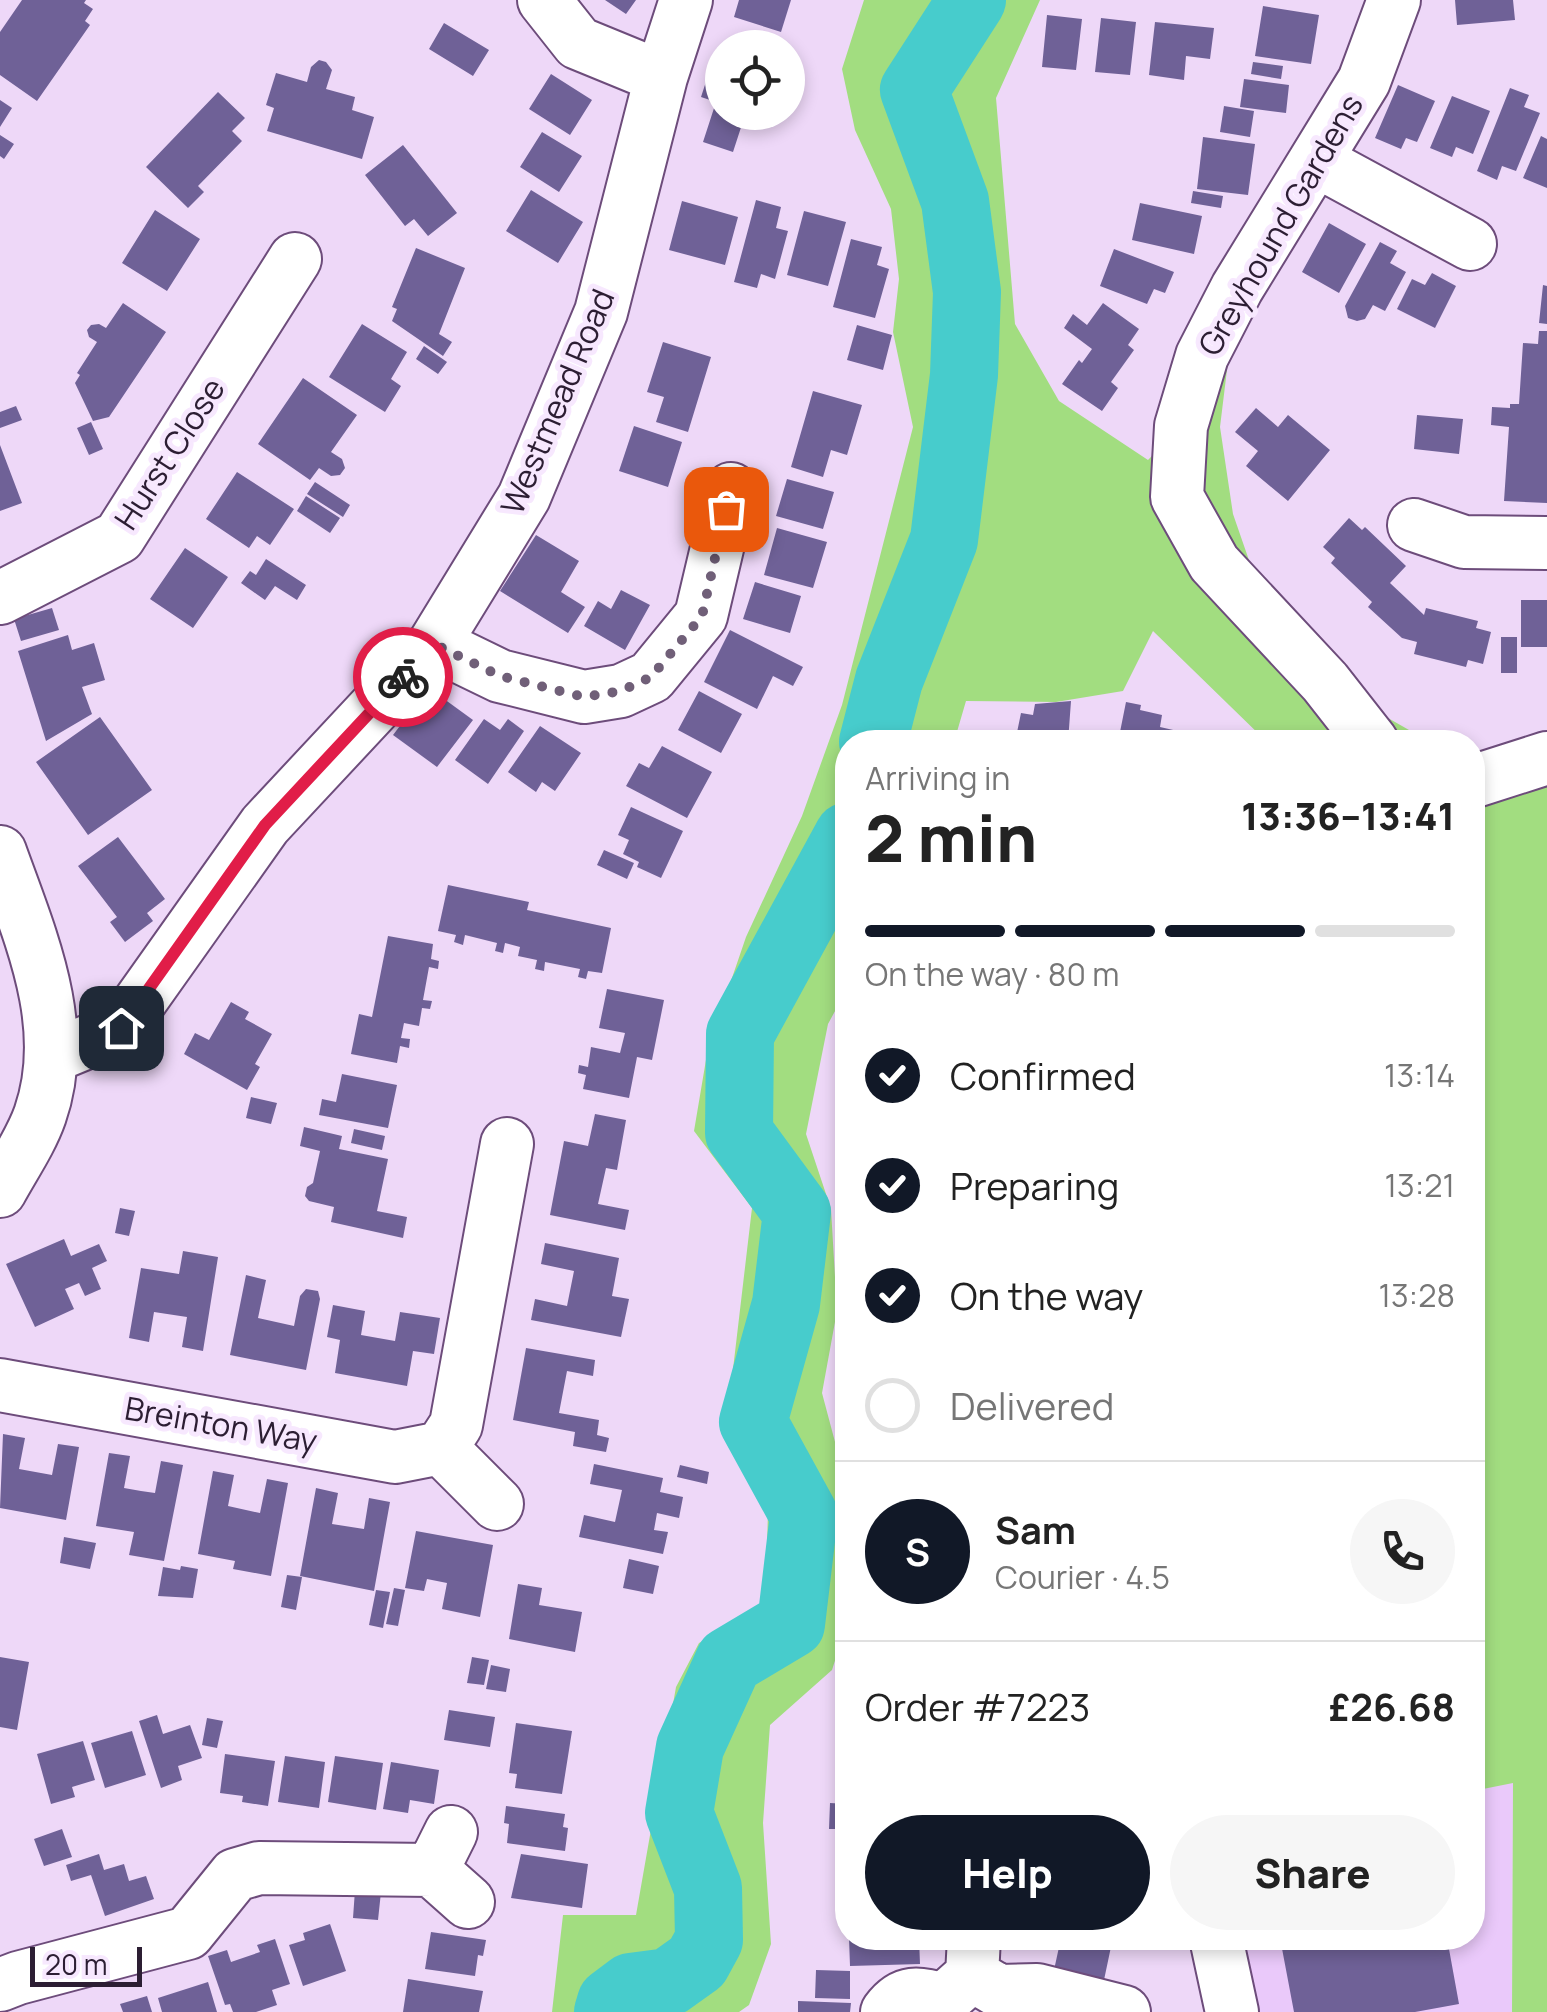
<!DOCTYPE html>
<meta charset="utf-8">
<style>
:root{--surface:#fff;--page:#f6f6f6;--text:#222;--muted:#767676;--line:#e0e0e0;--accent:#111827}
body{margin:0;font-family:Manrope,sans-serif;background:var(--page);color:var(--text);height:100vh;display:flex;flex-direction:column;font-size:38px;white-space:nowrap}
*{box-sizing:border-box;margin:0}
p{font-size:32px;color:var(--muted)}
.icon{flex:none;width:55px;height:55px;fill:none;stroke:currentColor;stroke-width:2;stroke-linecap:round;stroke-linejoin:round}
.map{position:relative;flex:1;overflow:hidden}
.details{position:absolute;left:835px;top:730px;width:650px;height:1220px;display:flex;flex-direction:column;background:var(--surface);border-radius:40px;box-shadow:0 5px 15px #0003}
.details>*{flex:none}
.buttons{position:absolute;left:705px;top:30px;display:grid;gap:20px}
.buttons a{display:grid;place-items:center;width:100px;height:100px;border-radius:50%;background:var(--surface);box-shadow:0 5px 15px #0003;font-size:50px}
.scale{position:absolute;left:30px;bottom:25px;width:112px;box-sizing:border-box;padding-left:10px;border:5px solid #2c1e33;border-top:0;font-size:28px;line-height:35px;white-space:nowrap;color:#2c1e33;-webkit-text-stroke:8px #f7e8fe;paint-order:stroke}
.pin{position:absolute;display:grid;place-items:center;width:85px;height:85px;color:#fff;margin:-42px;border-radius:20px;box-shadow:0 5px 15px #0006}
.courier{position:absolute;display:grid;place-items:center;width:100px;height:100px;margin:-50px;border:8px solid #e11d48;border-radius:50%;background:#fff;color:#222;box-shadow:0 2px 12px #0007}
.head em{font-style:normal;font-weight:800}
.head div{display:flex;flex-direction:column-reverse}
.head{display:flex;align-items:center;justify-content:space-between;height:170px;padding:0 30px}
h1{font-size:65px;font-weight:800;line-height:75px}
.bar{display:grid;grid-template-columns:repeat(4,1fr);gap:15px 10px;align-content:center;height:120px;padding:0 30px}
.bar i{height:12px;border-radius:8px;background:var(--line)}
.bar .on{background:var(--accent)}
.bar p{grid-column:span 4}
.line{display:flex;align-items:center;gap:25px;padding:0 30px;border-top:2px solid var(--line)}
.line div{flex:1}
.round{display:grid;place-items:center;flex:none;width:105px;height:105px;border-radius:52px;background:var(--page)}
ol{padding:0 30px;list-style:none}
li{display:flex;align-items:center;gap:30px;height:110px}
li p{margin-inline-start:auto}
li .icon{padding:10px;border-radius:50%;background:var(--accent);color:#fff;stroke-width:4}
li:last-child{color:var(--muted)}
li i{width:55px;height:55px;border:5px solid var(--line);border-radius:50%}
.action{display:flex;gap:20px;margin-top:auto;padding:20px 30px}
.action a{flex:1;height:115px;border-radius:60px;background:var(--accent);color:#fff;font-size:40px;font-weight:800;line-height:115px;text-align:center}
.action a+a{background:var(--page);color:var(--text)}
.map>svg:first-child{display:block}
.built{fill:#eac9fa}
.green{fill:#a2dd80}
.lines{fill:none;stroke-linecap:round;stroke-linejoin:round}
.river{stroke:#47cccc;stroke-width:68}
.building{fill:#6f6197}
.minor-casing{stroke:#6d4c7b;stroke-width:56}
.minor{stroke:#fff;stroke-width:52}
.done{stroke:#705f78;stroke-width:10;stroke-dasharray:0 18}
.route{stroke:#e11d48;stroke-width:12}
.labels{text-anchor:middle;stroke-width:10;stroke-linejoin:round;paint-order:stroke}
.street-label{font-size:32px;fill:#2c1e33;stroke:#f7e8fe}
</style>
<div class="map">
<svg width="1547" height="2012" viewBox="0 0 1547 2012">
<rect width="100%" height="100%" fill="#eed8f8"/>
<path class="built" d="M1513,1782L1512,2012H1232L1216,1938H1472L1473,1791Z"/>
<path class="green" d="M864,0H1040L996,98L1015,324L1059,401L1148,460L1181,426L1237,288L1220,427L1233,514L1270,621L1325,682L1430,742H1267L1153,631L1123,691L1056,702L966,701L954,742H848L847,989L828,1024L806,1134L831,1209L837,1311L822,1393L847,1487V1623L832,1670L770,1725L763,1823L771,1944L749,2005L739,2012H552L563,1915H636L676,1687L699,1643L765,1611L768,1512L725,1437L752,1208L694,1131L708,1048L746,937L802,816L842,705L913,427L893,332L899,279L891,209L855,130L842,69Z
M1547,758V2012H1512L1513,1783L1473,1791L1472,767Z"/>
<g class="lines">
<path class="river" d="M873,742L889,680L944,540L964,375L967,292L955,201L914,90L972,0
M608,2012L611,2002L631,1987L669,1982L697,1962L709,1940L708,1888L679,1813L690,1747L729,1661L791,1624L804,1515L753,1422L786,1304L797,1212L739,1133L740,1034L848,836"/>
</g>
<path class="building" d="M22,0H86L84,3L93,9L85,21L90,25L37,101L0,75V32Z
M605,0H636L626,14Z
M739,0H791L781,32L734,17Z
M1455,0H1513L1515,20L1457,25Z
M1263,6L1319,15L1311,64L1255,56Z
M1047,15L1082,19L1076,70L1042,67Z
M1101,18L1136,22L1130,75L1095,72Z
M1155,22L1214,28L1210,59L1186,56L1184,80L1149,75Z
M444,23L489,50L473,76L429,49Z
M738,40L760,47L759,48H736Z
M717,48L722,49V112H746L733,152L703,142L716,102L701,97Z
M319,60L326,62L332,70L326,89L355,97L352,110L374,117L362,159L267,131L274,108L266,105L276,73L307,82L311,67Z
M1253,62L1283,66L1281,79L1251,74Z
M551,74L592,100L570,135L529,109Z
M1244,79L1289,85L1286,113L1240,107Z
M1398,85L1435,101L1417,142L1406,138L1401,149L1375,138Z
M1510,88L1529,95L1524,107L1540,113L1516,171L1502,166L1497,180L1477,171Z
M218,92L245,118L232,131L242,141L198,186L204,192L188,208L146,167Z
M1452,96L1490,111L1473,154L1456,147L1452,157L1430,148Z
M0,100L12,108L0,127Z
M1224,106L1254,111L1250,137L1220,132Z
M542,132L582,156L559,192L520,167Z
M0,135L14,144L4,159L0,156Z
M1541,136L1547,139V188L1523,178Z
M1203,137L1255,144L1248,195L1197,189Z
M403,145L457,213L428,236L414,219L405,226L365,175Z
M531,190L583,222L558,263L506,231Z
M1193,191L1223,196L1221,208L1191,203Z
M756,200L781,207L776,228L788,231L775,279L761,274L757,288L734,282Z
M682,201L738,217L725,265L669,250Z
M1140,203L1202,216L1194,254L1132,240Z
M155,210L200,239L167,291L122,263Z
M804,211L846,222L828,286L787,275Z
M1329,223L1366,244L1339,293L1302,272Z
M851,239L882,247L877,265L889,269L875,318L833,307Z
M1380,242L1397,251L1390,263L1406,272L1385,311L1373,305L1365,319L1357,321L1348,318L1345,306Z
M416,248L465,268L439,334L452,342L443,356L392,321L397,309L392,307Z
M1114,249L1174,272L1165,293L1154,289L1147,304L1100,286Z
M1432,273L1456,286L1435,328L1397,309L1412,279L1425,285Z
M1543,285L1547,286V324L1539,323Z
M123,303L166,332L109,417L93,421L75,383L80,375L77,373L97,342L89,337L87,330L91,325L99,324L106,328Z
M1103,303L1139,329L1128,345L1134,350L1111,382L1118,388L1102,411L1062,384L1079,360L1082,363L1092,349L1064,328L1073,314L1087,325Z
M362,324L407,352L391,379L401,386L385,412L329,377Z
M857,325L892,335L883,370L847,360Z
M1539,331H1547V503L1504,501L1509,427L1491,425L1492,407L1510,408V404H1519L1523,343L1538,344Z
M663,342L711,357L688,432L656,422L664,397L647,392Z
M424,346L447,362L438,374L416,359Z
M303,378L357,415L331,452L342,459L345,468L340,475L331,476L319,468L310,480L258,444Z
M813,391L862,405L847,455L831,450L823,477L791,467Z
M16,406L22,420L0,428V412Z
M1256,408L1278,427L1288,415L1330,450L1288,501L1246,466L1258,451L1235,432Z
M1417,415L1463,419L1459,454L1414,449Z
M91,422L103,449L89,455L77,428Z
M634,426L682,442L668,487L619,471Z
M0,445L22,503L0,511Z
M237,472L294,509L270,545L257,536L249,548L206,519Z
M787,479L834,492L823,529L776,516Z
M315,482L350,505L343,517L307,494Z
M306,496L340,518L330,533L297,511Z
M1349,518L1362,530L1365,527L1406,566L1390,583L1424,615L1426,608L1478,621L1476,628L1491,632L1483,664L1468,660L1466,667L1414,654L1417,642L1402,638L1368,607L1372,602L1331,563L1335,558L1323,547Z
M777,528L827,542L813,588L764,575Z
M536,535L579,561L561,592L585,607L568,633L500,591Z
M185,548L228,577L193,628L150,599Z
M266,559L306,585L297,600L275,586L265,600L241,583L250,571L256,575Z
M755,582L801,596L790,633L743,619Z
M621,590L650,605L625,650L584,626L598,601L611,609Z
M1521,600H1547V647H1521Z
M52,608L59,630L21,641L14,619Z
M730,630L803,667L793,686L773,676L757,709L704,682Z
M68,635L72,650L94,643L105,680L82,687L92,714L46,741L18,651Z
M1501,637H1517V673H1501Z
M429,688L473,720L437,767L393,735Z
M699,691L742,714L721,753L678,730Z
M1071,701L1068,742H1015L1021,713L1033,715L1035,704Z
M1126,702L1141,705L1140,710L1162,715L1160,727L1182,732L1180,742H1133L1119,737Z
M100,717L152,790L88,835L36,762Z
M484,719L500,730L508,719L524,731L488,784L455,760Z
M540,726L581,753L555,791L542,782L536,792L508,772Z
M662,746L712,772L687,818L626,786L639,763L649,768Z
M631,807L683,831L661,878L637,867L639,862L623,854L629,840L618,835Z
M118,837L165,899L147,913L153,921L125,942L110,922L117,917L78,866Z
M604,850L634,863L627,879L597,865Z
M448,885L529,902L527,910L611,928L602,973L588,971L586,979L578,977L580,969L545,962L544,971L535,969L537,960L518,956L520,947L505,943L503,953L495,951L497,943L465,935L463,945L454,942L456,935L438,931Z
M388,936L433,944L431,959L439,961L438,969L429,967L423,1000L432,1001L430,1009L422,1008L419,1026L404,1023L401,1038L410,1039L409,1048L400,1046L397,1063L351,1054L359,1014L372,1017Z
M607,989L664,1000L652,1060L637,1057L629,1098L583,1089L586,1075L578,1073L579,1065L588,1067L591,1047L620,1053L625,1033L599,1028Z
M231,1002L249,1012L245,1019L272,1034L255,1064L260,1067L247,1090L184,1054L195,1033L209,1040Z
M342,1074L397,1085L388,1128L319,1115L322,1099L336,1102Z
M251,1097L277,1103L271,1124L246,1118Z
M595,1114L626,1120L617,1170L606,1168L598,1204L629,1210L625,1230L550,1215L564,1141L588,1146Z
M304,1127L342,1136L339,1149L388,1159L377,1211L407,1217L403,1238L331,1222L334,1207L309,1201L305,1196L307,1187L313,1183L320,1151L300,1146Z
M354,1129L385,1136L382,1150L351,1143Z
M846,1179L848,1180V1209L840,1207Z
M120,1208L135,1211L129,1236L115,1233Z
M64,1239L71,1256L99,1244L107,1261L92,1268L101,1289L85,1296L79,1283L65,1289L74,1309L35,1327L6,1264Z
M545,1243L619,1258L612,1296L629,1299L621,1337L531,1320L535,1299L567,1306L574,1271L541,1264Z
M183,1251L218,1257L203,1351L182,1347L187,1317L154,1312L149,1342L129,1338L141,1268L179,1274Z
M246,1275L266,1280L258,1318L294,1326L300,1296L306,1289L318,1291L320,1299L306,1370L230,1355Z
M333,1305L365,1311L361,1335L395,1341L400,1312L440,1318L434,1354L413,1351L407,1386L335,1373L340,1340L327,1337Z
M526,1348L595,1360L593,1376L567,1371L559,1413L599,1420L597,1435L609,1438L606,1452L573,1446L575,1432L513,1420Z
M3,1434L25,1438L19,1469L52,1475L58,1444L79,1447L66,1520L0,1508Z
M109,1453L130,1456L124,1488L141,1491L155,1493L161,1461L183,1465L164,1561L129,1555L134,1532L96,1526Z
M594,1464L663,1478L660,1492L683,1497L679,1518L657,1513L654,1530L668,1532L663,1554L579,1537L584,1515L615,1522L622,1490L590,1484Z
M680,1465L709,1472L707,1484L677,1477Z
M213,1471L234,1475L228,1506L260,1513L267,1479L288,1483L271,1576L233,1569L235,1561L198,1554Z
M316,1488L338,1493L332,1524L364,1529L369,1498L390,1502L374,1591L300,1576Z
M416,1531L493,1545L480,1617L442,1609L447,1583L427,1579L424,1591L405,1588Z
M64,1537L96,1543L90,1569L60,1563Z
M629,1559L659,1566L653,1594L623,1588Z
M181,1566L198,1569L193,1598L158,1596L163,1567L180,1570Z
M287,1575L302,1577L296,1610L281,1607Z
M518,1584L542,1588L539,1605L582,1612L575,1652L509,1639Z
M394,1588L405,1590L398,1626L386,1624Z
M376,1590L390,1592L383,1628L369,1625Z
M0,1657L29,1662L17,1730L0,1727Z
M472,1657L489,1660L484,1685L467,1683Z
M491,1665L510,1669L506,1692L486,1689Z
M449,1710L495,1717L490,1747L444,1740Z
M157,1715L163,1734L190,1725L202,1758L178,1766L182,1780L161,1788L139,1721Z
M207,1718L223,1721L217,1748L202,1745Z
M516,1723L572,1731L562,1794L515,1788L517,1774L509,1773Z
M132,1731L146,1775L105,1788L91,1743Z
M83,1741L95,1780L72,1787L75,1797L51,1804L37,1754Z
M225,1754L275,1761L268,1806L242,1802L243,1796L220,1793Z
M285,1756L325,1762L319,1808L278,1802Z
M335,1756L383,1763L376,1810L328,1802Z
M391,1762L439,1770L434,1804L410,1800L408,1813L383,1809Z
M830,1803L848,1804V1829H829Z
M506,1806L565,1814L563,1827L568,1828L565,1851L507,1843L509,1824L504,1823Z
M62,1829L72,1857L44,1866L34,1839Z
M99,1854L104,1870L124,1864L129,1881L146,1876L154,1899L105,1916L91,1875L71,1881L66,1865Z
M521,1854L588,1864L582,1908L511,1898Z
M355,1890L381,1892L378,1920L353,1918Z
M330,1924L346,1971L303,1986L289,1945L305,1940L303,1933Z
M431,1932L486,1940L483,1956L478,1955L475,1976L425,1969Z
M849,1938H919L920,1964L850,1966Z
M1061,1938H1091L1112,1942L1104,1980L1054,1970Z
M1280,1938H1447L1459,2004L1415,2012H1294Z
M275,1939L290,1984L272,1990L277,2005L256,2012H233L230,2004L225,2005L208,1956L227,1950L231,1962L260,1952L257,1945Z
M816,1970L850,1971V1999L815,1998Z
M408,1979L483,1991L479,2012H403Z
M208,1982L217,2012H162L158,1998Z
M147,1996L152,2012H123L120,2004Z
M798,2001L851,2003L850,2012H798Z"/>
<g class="lines">
<g class="minor-casing">
<path id="minor" d="M544,0L578,43L661,77
M1317,161L1470,244
M1414,525L1464,542L1547,543
M0,598L119,537L295,259
M434,644L500,676L584,697L621,691L651,677L701,616L731,489
M1372,742L1325,682L1214,563L1177,497L1181,426L1202,356L1237,288L1364,81L1394,0
M1472,782L1547,758
M0,852C30,936 71,1026 40,1115C31,1141 13,1167 0,1191
M53,1056L121,1028L265,825L434,644L524,497L601,312L661,77L686,0
M0,1385L395,1457L441,1448L456,1425L507,1144
M441,1448L497,1504
M451,1832L432,1870L468,1902
M1216,1938L1232,2012
M972,1975L999,1991L1037,1990L1124,2012
M0,1985L18,1978L188,1933L235,1875L259,1868L432,1870
M887,2012C903,1990 919,1992 944,2000L972,1975L974,1938"/>
</g>
<use href="#minor" class="minor"/>
</g>
<g class="lines">
<path class="done" d="M403,677L434,644L500,676L584,697L621,691L651,677L702,616L726,509"/>
<path class="route" d="M121,1028L265,825L403,677"/>
</g>
<g class="labels">
<g class="street-label">
<text transform="translate(1281 225) rotate(-60)" y="11">Greyhound Gardens</text>
<text transform="translate(558 402) rotate(-67)" y="11">Westmead Road</text>
<text transform="translate(170 454) rotate(-57)" y="11">Hurst Close</text>
<text transform="translate(221 1425) rotate(10)" y="11">Breinton Way</text>
</g>
</g>
</svg>
<div class="buttons">
<a><svg class="icon" aria-label="locate" viewBox="0 0 24 24"><circle cx="12" cy="12" r="6"/><path d="M12 2v4M12 18v4M2 12h4M18 12h4"/></svg></a>
</div>
<div class="scale">20 m</div>
<div class="pin" style="left:726px;top:509px;background:#ea580c"><svg class="icon" aria-label="bag" viewBox="0 0 24 24"><path d="M5 8h14l-1 12H6zM9 8a3 3 0 0 1 6 0"/></svg></div>
<div class="pin" style="left:121px;top:1028px;background:#1f2937"><svg class="icon" aria-label="home" viewBox="0 0 24 24"><path d="M3 11l9-7 9 7M6 9v11h12V9"/></svg></div>
<div class="courier" style="left:403px;top:677px"><svg class="icon" aria-label="bike" viewBox="0 0 24 24"><circle cx="6" cy="16" r="4"/><circle cx="18" cy="16" r="4"/><path d="M6 16l4-8h5l3 8M10 8l3 8H6M13 5h3"/></svg></div>
<section class="details">
<div class="head"><div><h1>2 min</h1><p>Arriving in</p></div><em>13:36–13:41</em></div>
<div class="bar"><i class="on"></i><i class="on"></i><i class="on"></i><i></i><p>On the way · 80 m</p></div>
<ol>
<li><svg class="icon" aria-label="check" viewBox="0 0 24 24"><path d="M5 12l5 5 9-10"/></svg>Confirmed<p>13:14</p></li>
<li><svg class="icon" aria-label="check" viewBox="0 0 24 24"><path d="M5 12l5 5 9-10"/></svg>Preparing<p>13:21</p></li>
<li><svg class="icon" aria-label="check" viewBox="0 0 24 24"><path d="M5 12l5 5 9-10"/></svg>On the way<p>13:28</p></li>
<li><i></i>Delivered</li>
</ol>
<div class="line" style="height:180px"><b class="round" style="background:var(--accent);color:#fff">S</b><div><b>Sam</b><p>Courier · 4.5</p></div><a class="round"><svg class="icon" aria-label="phone" viewBox="0 0 24 24"><path d="M5 4h4l2 5-3 2q2 4 5 5l2-3 5 2v4C11 20 4 13 5 4z"/></svg></a></div>
<div class="line" style="height:130px"><div>Order #7223</div><b>£26.68</b></div>
<div class="action"><a>Help</a><a>Share</a></div>
</section>
</div>
